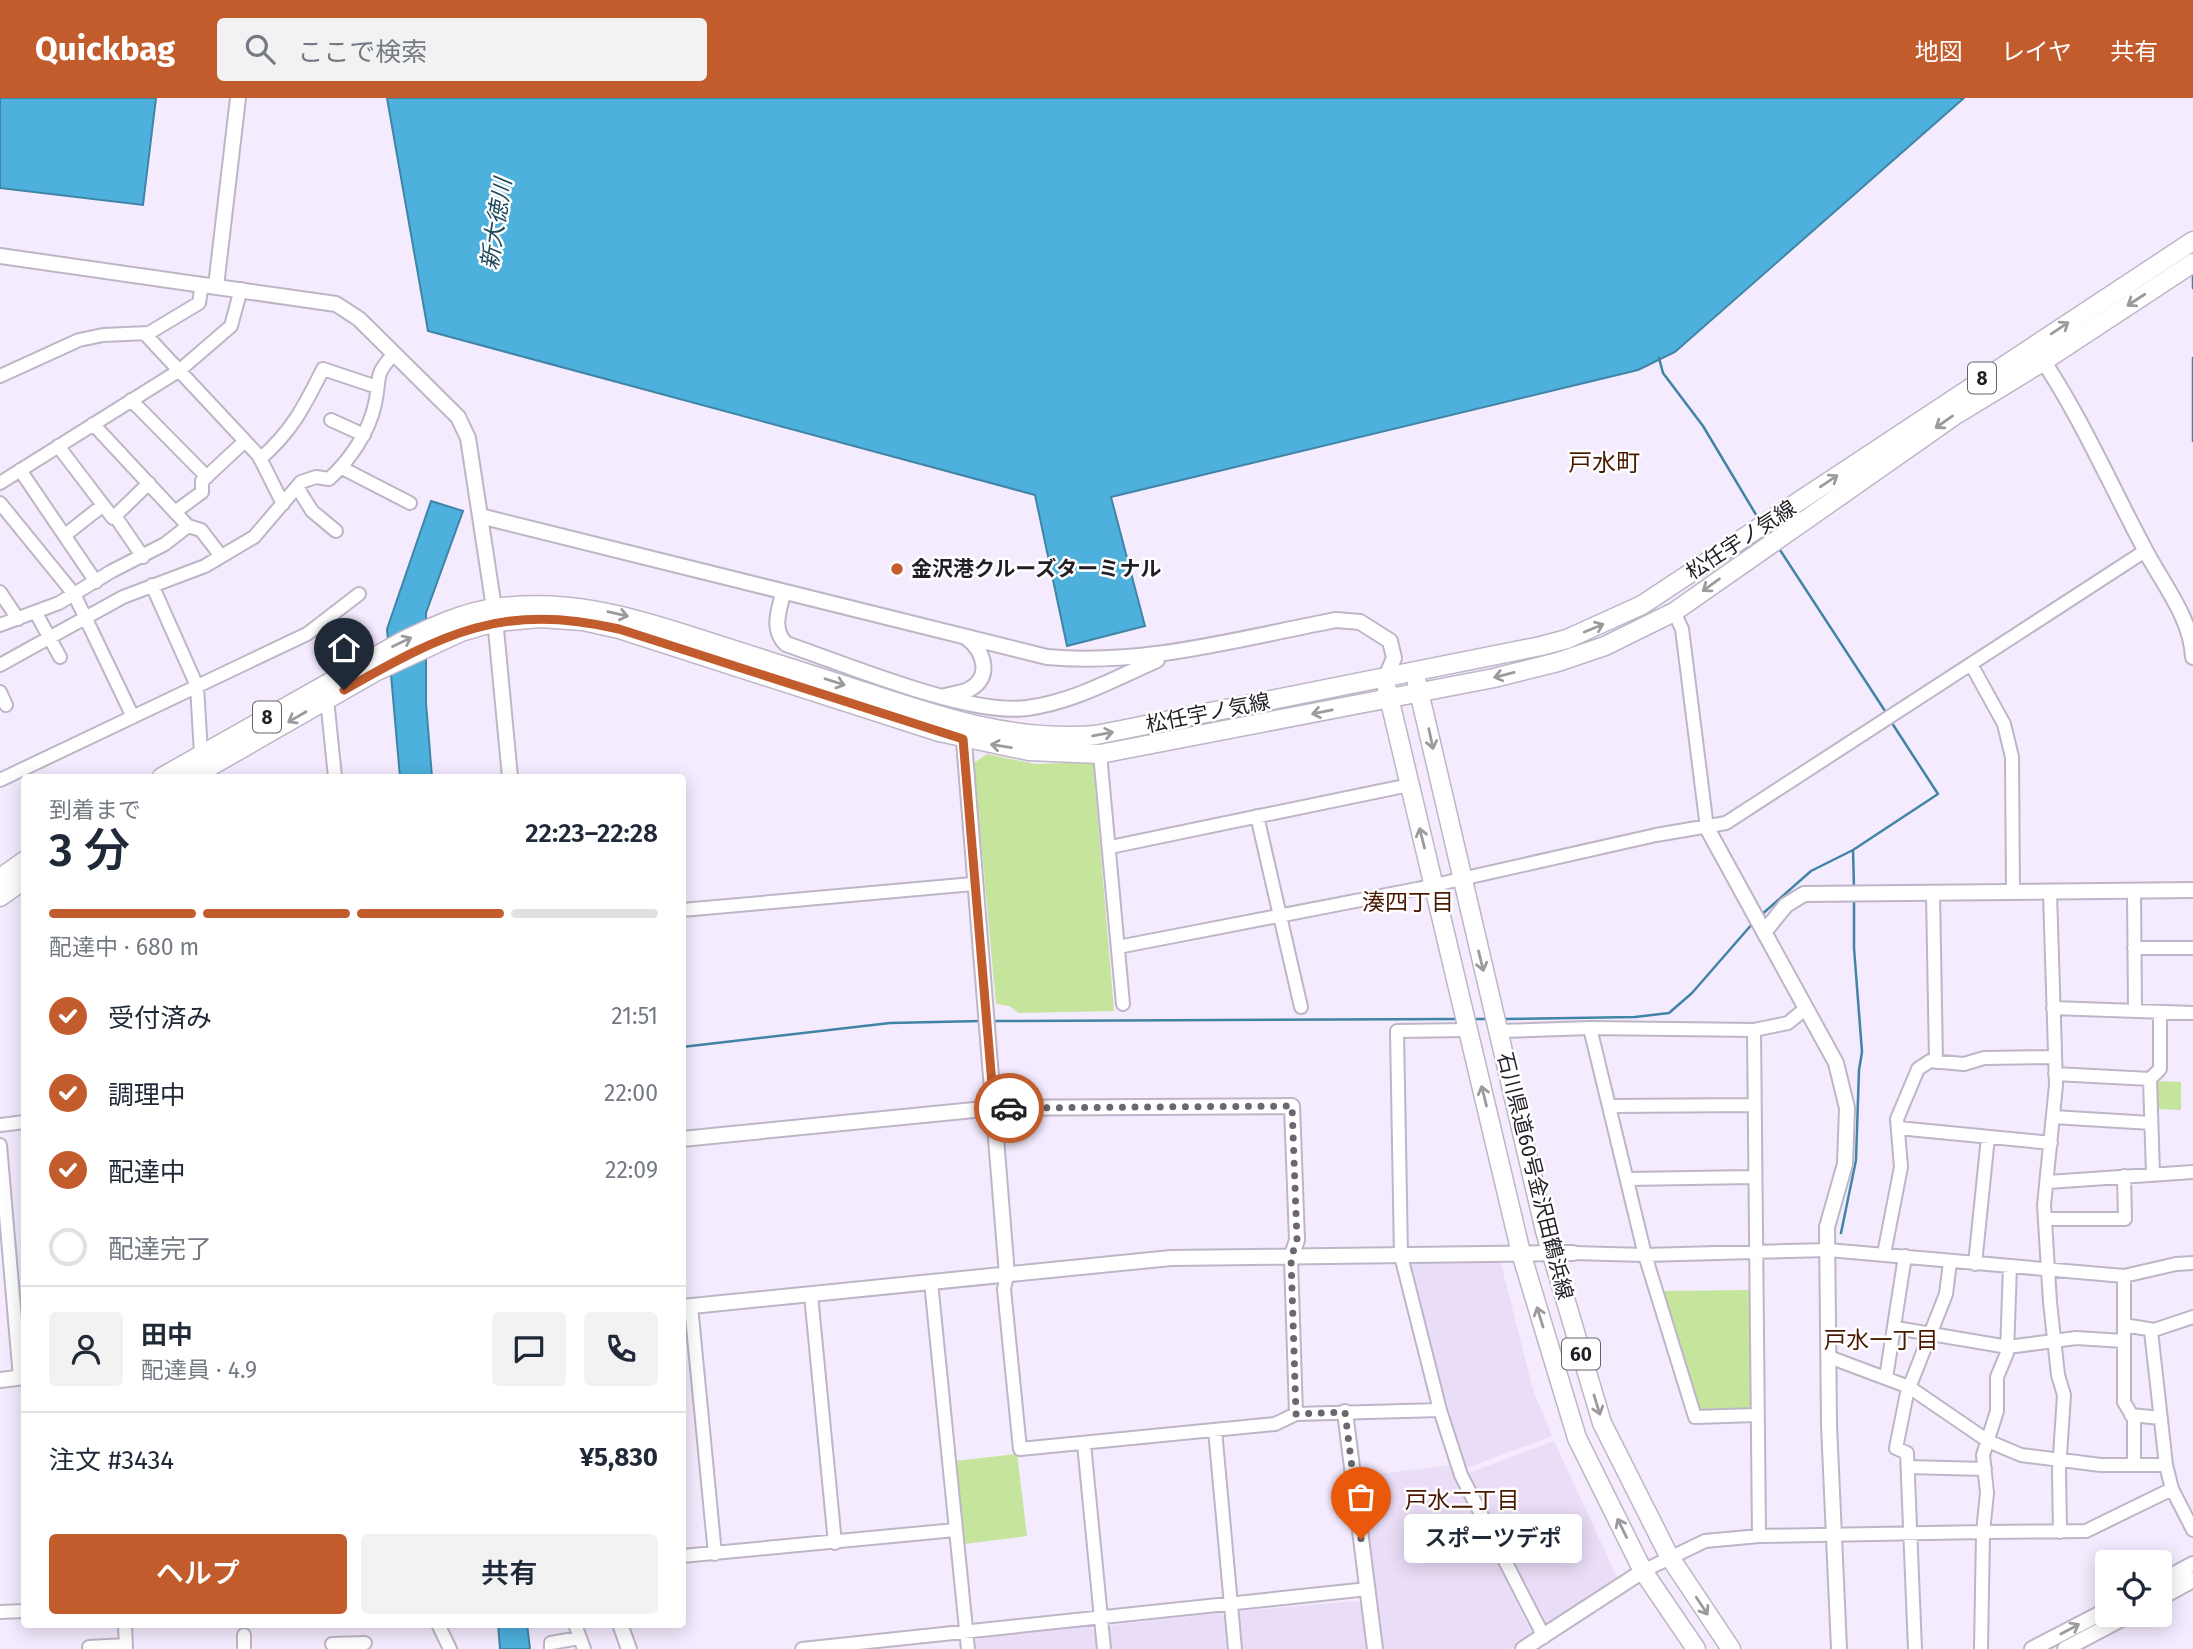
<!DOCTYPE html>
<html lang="ja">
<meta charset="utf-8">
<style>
:root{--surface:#fff;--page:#f2f2f3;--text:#1f2937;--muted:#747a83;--line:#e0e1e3;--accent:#c25c2d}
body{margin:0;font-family:"Fira Sans","Noto Sans JP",sans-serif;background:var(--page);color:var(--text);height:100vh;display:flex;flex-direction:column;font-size:26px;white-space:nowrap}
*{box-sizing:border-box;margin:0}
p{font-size:23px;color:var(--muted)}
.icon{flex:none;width:38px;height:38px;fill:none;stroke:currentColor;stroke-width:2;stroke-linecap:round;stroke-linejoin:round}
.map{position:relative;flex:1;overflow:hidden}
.panel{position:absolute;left:21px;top:676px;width:665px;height:854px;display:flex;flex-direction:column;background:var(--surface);border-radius:7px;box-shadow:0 4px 18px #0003}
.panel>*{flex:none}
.fabs{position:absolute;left:2095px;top:1452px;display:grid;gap:14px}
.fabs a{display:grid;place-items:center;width:77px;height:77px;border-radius:7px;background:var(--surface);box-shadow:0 4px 18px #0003;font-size:35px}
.pin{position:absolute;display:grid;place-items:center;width:60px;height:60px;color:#fff;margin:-72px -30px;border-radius:50% 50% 50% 0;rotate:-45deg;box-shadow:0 0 7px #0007}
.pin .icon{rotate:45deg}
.courier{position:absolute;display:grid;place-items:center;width:70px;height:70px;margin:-35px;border:5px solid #c25c2d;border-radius:50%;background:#fff;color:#222;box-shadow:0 2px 9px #0007}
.bubble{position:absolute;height:49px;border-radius:7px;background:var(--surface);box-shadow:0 4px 18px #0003;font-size:23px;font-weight:600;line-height:49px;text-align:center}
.head em{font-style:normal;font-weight:600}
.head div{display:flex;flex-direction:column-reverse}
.head{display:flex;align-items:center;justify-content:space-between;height:119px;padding:0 28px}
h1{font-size:46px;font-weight:600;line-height:52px}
.bar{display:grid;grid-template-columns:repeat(4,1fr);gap:10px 7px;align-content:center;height:84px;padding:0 28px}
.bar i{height:9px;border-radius:5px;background:var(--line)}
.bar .current{background:var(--accent)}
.bar p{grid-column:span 4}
.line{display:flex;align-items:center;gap:18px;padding:0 28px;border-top:2px solid var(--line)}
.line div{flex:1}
.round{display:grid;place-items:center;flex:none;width:74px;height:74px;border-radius:7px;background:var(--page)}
ol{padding:0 28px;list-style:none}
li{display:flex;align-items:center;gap:21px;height:77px}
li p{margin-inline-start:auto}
li .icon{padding:7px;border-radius:50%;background:var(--accent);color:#fff;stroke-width:4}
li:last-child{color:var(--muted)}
li i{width:38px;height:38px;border:4px solid var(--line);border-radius:50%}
.primary-button{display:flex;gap:14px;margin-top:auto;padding:14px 28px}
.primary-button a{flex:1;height:80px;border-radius:7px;background:var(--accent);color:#fff;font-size:28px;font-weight:600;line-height:80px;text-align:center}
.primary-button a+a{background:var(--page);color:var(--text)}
header{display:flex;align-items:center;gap:42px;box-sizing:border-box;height:98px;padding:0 35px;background:var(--accent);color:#fff}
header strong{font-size:33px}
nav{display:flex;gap:38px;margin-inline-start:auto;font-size:24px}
.search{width:490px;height:63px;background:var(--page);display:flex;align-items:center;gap:18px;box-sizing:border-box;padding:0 24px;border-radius:7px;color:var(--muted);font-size:26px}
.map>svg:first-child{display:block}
.built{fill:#eaddf7}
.green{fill:#c5e49c}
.water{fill:#4db0dd;stroke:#4084a6;stroke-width:2}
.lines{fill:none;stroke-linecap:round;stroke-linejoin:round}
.stream{stroke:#4084a6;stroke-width:2.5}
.minor-casing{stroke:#beb5c7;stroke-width:16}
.tertiary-casing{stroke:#beb5c7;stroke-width:18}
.primary-casing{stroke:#beb5c7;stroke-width:21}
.minor{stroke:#fff;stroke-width:12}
.tertiary{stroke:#fff;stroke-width:14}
.primary{stroke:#fff;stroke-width:18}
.oneway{stroke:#9c9a9d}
.done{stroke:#6c6671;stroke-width:7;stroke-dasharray:0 12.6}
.route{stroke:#c25c2d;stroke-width:9}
.poi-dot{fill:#c25c2d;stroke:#fff;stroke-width:2.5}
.labels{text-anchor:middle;stroke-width:5;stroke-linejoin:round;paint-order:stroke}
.shield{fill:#fff;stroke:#646266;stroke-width:2}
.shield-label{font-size:19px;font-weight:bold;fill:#221e25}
.street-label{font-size:21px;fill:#221e25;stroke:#fff}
.poi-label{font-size:21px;font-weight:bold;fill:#221e25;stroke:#fff;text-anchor:start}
.water-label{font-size:23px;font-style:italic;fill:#204a5d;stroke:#fff}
.neighbourhood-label{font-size:23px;fill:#491902;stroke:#fff}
.quarter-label{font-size:24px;fill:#491902;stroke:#fff}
</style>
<header>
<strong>Quickbag</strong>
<div class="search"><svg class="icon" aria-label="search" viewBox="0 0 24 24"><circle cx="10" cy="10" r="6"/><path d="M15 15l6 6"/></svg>ここで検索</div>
<nav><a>地図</a><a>レイヤ</a><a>共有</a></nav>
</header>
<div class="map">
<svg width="2193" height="1551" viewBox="0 0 2193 1551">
<rect width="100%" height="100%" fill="#f4ebfe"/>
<path class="built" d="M1496,1162L1501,1166L1533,1292L1552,1338L1466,1370L1407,1170L1414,1163Z
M1554,1343L1617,1479V1486L1551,1532L1542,1526L1469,1375Z
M1453,1367L1455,1380L1532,1536L1530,1541L1511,1551H1380L1360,1378Z
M1356,1503L1363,1507L1368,1551H1241L1237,1520L1241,1513Z
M1219,1515L1225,1519L1228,1551H1109L1107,1532L1112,1527Z
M1087,1528L1095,1533L1096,1551H973V1545L981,1540Z"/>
<path class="green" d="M987,656L1035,666L1093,664L1114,913L1018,915L1010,908L996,906L974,665Z
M2153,983L2181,984V1012L2155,1011Z
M1749,1192L1752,1310L1701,1312L1697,1308L1662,1193Z
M1017,1356L1027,1438L964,1446L954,1363Z"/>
<path class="water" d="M0,0H156L143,107L0,90Z
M387,0H1964L1675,254L1638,272L1111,399L1145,528L1067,548L1035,397L428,233Z
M431,403L463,413L426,515V605L432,679H400L387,531Z
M498,1526H527L530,1551H500Z"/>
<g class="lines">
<path class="stream" d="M2193,178V190
M1659,260L1663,275L1703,328L1758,420
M2193,260V343
M1778,449L1887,616
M1853,752L1854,790
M1760,818L1811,773L1853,752L1938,696L1890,622
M1471,921H1489
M1502,921L1635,919L1669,915L1692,895L1753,825
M991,923L1457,921
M682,949L890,925L981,923
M1841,1135L1856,1062L1859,972L1862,954L1854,850V801"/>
<g class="minor-casing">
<path id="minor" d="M145,236L259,358L283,406
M0,278L79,242L103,237L149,235L199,205L202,186
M131,302L207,379
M331,322L364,337
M93,326L188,428L201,432L221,458
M58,348L113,420L149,385
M260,361C292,333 304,309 323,271L377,289
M342,370L410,405
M20,372L96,484
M0,385L180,272L231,228L241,191
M297,389L312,413L336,433
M0,405L74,496L133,619
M175,414L202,394V383L245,343
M115,418L143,459
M65,437L102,408
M152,487L197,588L201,656L210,679
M0,494L18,521
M1674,514L1682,531L1707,730
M36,515L60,559
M0,527L59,505L112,473L165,446L188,428
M0,567L123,499L205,468L254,439L301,384L316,379L329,381C350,362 369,334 375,306C381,279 373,278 394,256
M1972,568L2004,626L2012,659L2013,795
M0,594L6,607
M327,601L335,679
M1100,656L1123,906
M0,682L307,536L359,496
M1257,718L1301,909
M1110,749L1409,687
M2134,794L2135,913
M1933,795L1936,964
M2050,795L2056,987L2044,1107L2050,1204L2058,1277L2064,1297L2059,1372L2060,1434
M682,812L973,786
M1118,849L1417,791L1656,737L1726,725L2145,453
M2134,850H2193
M2053,910L2193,915
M1468,932L1397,933L1401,1158L1440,1312L1461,1377L1544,1539
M1754,932L1759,1438
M1500,933L1590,930
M2055,976L2150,981
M1610,1008L1753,1007
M2053,1019L2151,1025
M0,1027L24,1024
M1898,1030L2051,1045
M0,1047L20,1280
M2153,1076L2150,981L2160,971V914
M1627,1081L1753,1079
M2048,1084L2193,1074
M2045,1121H2125L2124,1078
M1573,1155L1645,1157L1828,1152L2124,1178L2176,1166L2193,1165
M1884,1156L1901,1069L1897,1021L1918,971L1930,963L1964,966L1984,960L2054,959
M1291,1160L1296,1316
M1975,1166L1988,1039
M1007,1177L1004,1191L1020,1351L1275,1326L1296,1316L1440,1312
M2124,1178V1304L2134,1321V1367
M931,1184L968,1551
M811,1197L835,1445
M691,1208L715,1456
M2193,1219L2151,1233L2166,1367L2172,1391L2193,1432
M2124,1227L2154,1232
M1896,1230L2008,1249L2076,1240L2124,1243
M1829,1259L1909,1289L1988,1343L2021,1357L2101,1367H2166
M1886,1280L1905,1158
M1756,1317L1695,1319L1645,1157L1590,930L1754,932L1788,925L1805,911
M2131,1317L2161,1320
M1215,1332L1235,1551
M1084,1346L1104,1551
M1908,1369L1985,1371
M682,1458L955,1432
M1643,1473L1705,1443L1759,1438L1983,1434L1987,1395L1983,1357L1997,1313V1279L2007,1255L2010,1168
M0,1514L24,1513
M438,1526L450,1551
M575,1526L584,1551
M125,1528L126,1551
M244,1537V1551
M332,1546L365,1545
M89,1549L126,1547
M551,1551V1545L579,1540
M802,1551L1368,1491
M1915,1551L1907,1355L1896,1350L1907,1295L1946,1196L1950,1164
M1981,1551L1983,1434L2086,1433L2172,1391"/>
</g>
<g class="tertiary-casing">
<path id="tertiary" d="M0,158L336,206L359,221L458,319L468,340L494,510L510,679
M216,188L238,0
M2038,255C2079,315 2109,384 2143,448C2161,484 2191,518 2193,559
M480,418L1047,559C1145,568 1241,540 1336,522L1360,524L1390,543L1394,560L1385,581
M783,495C779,513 771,531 786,546C845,566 968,618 1027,610C1073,604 1114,581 1157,562
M945,598C952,596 962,595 968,592C993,580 984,553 967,540
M963,631L1007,1177
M1707,730L1836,965L1847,1010L1845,1066L1827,1129L1829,1327L1839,1551
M1765,833L1786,807L1804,796L2193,792
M682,1041L994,1010L1292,1008L1297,1142L1291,1160
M682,1209L1171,1160L1573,1155
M0,1282L24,1279
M1345,1314L1375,1551
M2160,1484L2193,1466
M2160,1500L2193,1482
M620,1526L629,1551
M1523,1551L1643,1473
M2032,1551L2107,1512
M2065,1551L2129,1517"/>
</g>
<g class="primary-casing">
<path id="primary" d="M1417,585L1545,1133L1602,1325L1669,1458L1731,1551
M1387,591L1521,1155L1577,1340L1643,1473L1696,1551
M162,679L401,544C430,530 463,514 495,510C567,500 630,518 697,540C751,557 805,575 859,592C937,618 1012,644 1096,637L1541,548L1567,541L1642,507L2193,143
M192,679L377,573L461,534L495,524L540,520L583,523L619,531L939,634L1029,653L1100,656L1494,580L1558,564L1605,548L1674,514L1957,316L2044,263L2193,165
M0,780L24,763
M0,799L24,782"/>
</g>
<use href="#minor" class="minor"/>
<use href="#tertiary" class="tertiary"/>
<use href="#primary" class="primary"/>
</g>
<defs><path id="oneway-shaft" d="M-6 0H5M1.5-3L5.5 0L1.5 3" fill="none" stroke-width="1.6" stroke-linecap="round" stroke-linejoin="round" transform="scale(1.75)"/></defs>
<g class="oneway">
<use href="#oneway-shaft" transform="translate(2136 202) rotate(147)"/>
<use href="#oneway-shaft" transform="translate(2060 230) rotate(-34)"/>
<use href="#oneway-shaft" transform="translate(1944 324) rotate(145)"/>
<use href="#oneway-shaft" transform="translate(1829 383) rotate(-34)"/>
<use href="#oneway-shaft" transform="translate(1711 487) rotate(144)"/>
<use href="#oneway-shaft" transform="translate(618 516) rotate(13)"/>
<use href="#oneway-shaft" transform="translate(1594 530) rotate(-22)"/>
<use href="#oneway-shaft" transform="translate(402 544) rotate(-26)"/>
<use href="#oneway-shaft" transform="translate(1504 577) rotate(166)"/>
<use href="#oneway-shaft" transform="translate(835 584) rotate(18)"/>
<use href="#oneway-shaft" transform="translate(1322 614) rotate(169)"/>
<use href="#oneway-shaft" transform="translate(297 619) rotate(150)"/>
<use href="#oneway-shaft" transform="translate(1103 636) rotate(-10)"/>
<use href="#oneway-shaft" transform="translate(1431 641) rotate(78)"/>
<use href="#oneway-shaft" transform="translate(1001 648) rotate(-171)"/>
<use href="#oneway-shaft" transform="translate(1422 740) rotate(-104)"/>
<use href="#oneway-shaft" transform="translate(1481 863) rotate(76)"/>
<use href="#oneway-shaft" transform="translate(1484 998) rotate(-104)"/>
<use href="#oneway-shaft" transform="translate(1540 1219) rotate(-107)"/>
<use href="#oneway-shaft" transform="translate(1597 1307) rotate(73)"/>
<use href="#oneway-shaft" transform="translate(1622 1430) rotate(-116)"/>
<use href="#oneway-shaft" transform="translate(1702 1508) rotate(57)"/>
<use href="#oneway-shaft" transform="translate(2070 1531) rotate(-28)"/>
</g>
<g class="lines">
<path class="done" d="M1009,1010L1292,1008L1297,1142L1291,1160L1296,1316L1345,1314L1361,1441"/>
<path class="route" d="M344,592C444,535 503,504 619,531L963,641L994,1010H1009"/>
</g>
<circle class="poi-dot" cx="897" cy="471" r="7"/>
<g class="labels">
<g class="shield">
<rect x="1968" y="264.5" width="28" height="31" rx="5"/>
<rect x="253" y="603.5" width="28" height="31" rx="5"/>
<rect x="1562" y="1240.5" width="38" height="31" rx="5"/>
</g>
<g class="shield-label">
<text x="1982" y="287">8</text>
<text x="267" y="626">8</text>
<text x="1581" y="1263">60</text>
</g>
<g class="street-label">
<text transform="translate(1741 442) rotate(-33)" y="7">松任宇ノ気線</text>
<text transform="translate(1208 615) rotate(-11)" y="7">松任宇ノ気線</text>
<text transform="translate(1535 1078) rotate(76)" y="7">石川県道60号金沢田鶴浜線</text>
</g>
<g class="poi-label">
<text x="911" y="478">金沢港クルーズターミナル</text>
</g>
<g class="water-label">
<text transform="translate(496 126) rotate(-81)" y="8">新大徳川</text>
</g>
<g class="neighbourhood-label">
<text x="1408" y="812">湊四丁目</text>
<text x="1881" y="1250">戸水一丁目</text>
<text x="1462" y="1410">戸水二丁目</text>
</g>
<g class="quarter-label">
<text x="1604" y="373">戸水町</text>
</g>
</g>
</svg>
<div class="fabs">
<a><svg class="icon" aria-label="locate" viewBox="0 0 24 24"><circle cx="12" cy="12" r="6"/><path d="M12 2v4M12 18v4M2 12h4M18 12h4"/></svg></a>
</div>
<div class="pin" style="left:1361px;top:1441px;background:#ea580c"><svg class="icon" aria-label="bag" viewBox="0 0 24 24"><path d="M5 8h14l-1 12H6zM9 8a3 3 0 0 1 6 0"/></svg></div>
<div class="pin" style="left:344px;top:592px;background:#1f2937"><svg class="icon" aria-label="home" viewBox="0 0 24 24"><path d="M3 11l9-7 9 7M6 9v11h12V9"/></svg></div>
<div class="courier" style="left:1009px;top:1010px"><svg class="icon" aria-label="car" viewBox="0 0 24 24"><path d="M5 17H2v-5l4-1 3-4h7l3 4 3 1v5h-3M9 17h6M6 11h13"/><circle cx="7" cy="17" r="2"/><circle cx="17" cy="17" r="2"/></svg></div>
<div class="bubble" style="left:1404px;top:1416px;width:178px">スポーツデポ</div>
<section class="panel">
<div class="head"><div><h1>3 分</h1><p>到着まで</p></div><em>22:23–22:28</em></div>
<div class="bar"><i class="current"></i><i class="current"></i><i class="current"></i><i></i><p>配達中 · 680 m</p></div>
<ol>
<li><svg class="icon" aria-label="check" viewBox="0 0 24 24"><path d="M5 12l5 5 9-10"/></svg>受付済み<p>21:51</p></li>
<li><svg class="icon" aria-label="check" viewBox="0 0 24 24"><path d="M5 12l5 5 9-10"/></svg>調理中<p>22:00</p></li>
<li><svg class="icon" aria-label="check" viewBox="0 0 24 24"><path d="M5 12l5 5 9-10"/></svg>配達中<p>22:09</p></li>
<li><i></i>配達完了</li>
</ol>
<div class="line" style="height:126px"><a class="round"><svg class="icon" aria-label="person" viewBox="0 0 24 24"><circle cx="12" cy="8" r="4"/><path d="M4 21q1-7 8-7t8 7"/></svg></a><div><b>田中</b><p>配達員 · 4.9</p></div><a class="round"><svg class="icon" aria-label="chat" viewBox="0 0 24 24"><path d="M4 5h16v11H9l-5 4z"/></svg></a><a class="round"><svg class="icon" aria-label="phone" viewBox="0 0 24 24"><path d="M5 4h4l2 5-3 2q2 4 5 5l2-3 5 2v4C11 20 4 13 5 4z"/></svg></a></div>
<div class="line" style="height:91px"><div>注文 #3434</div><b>¥5,830</b></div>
<div class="primary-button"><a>ヘルプ</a><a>共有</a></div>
</section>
</div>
